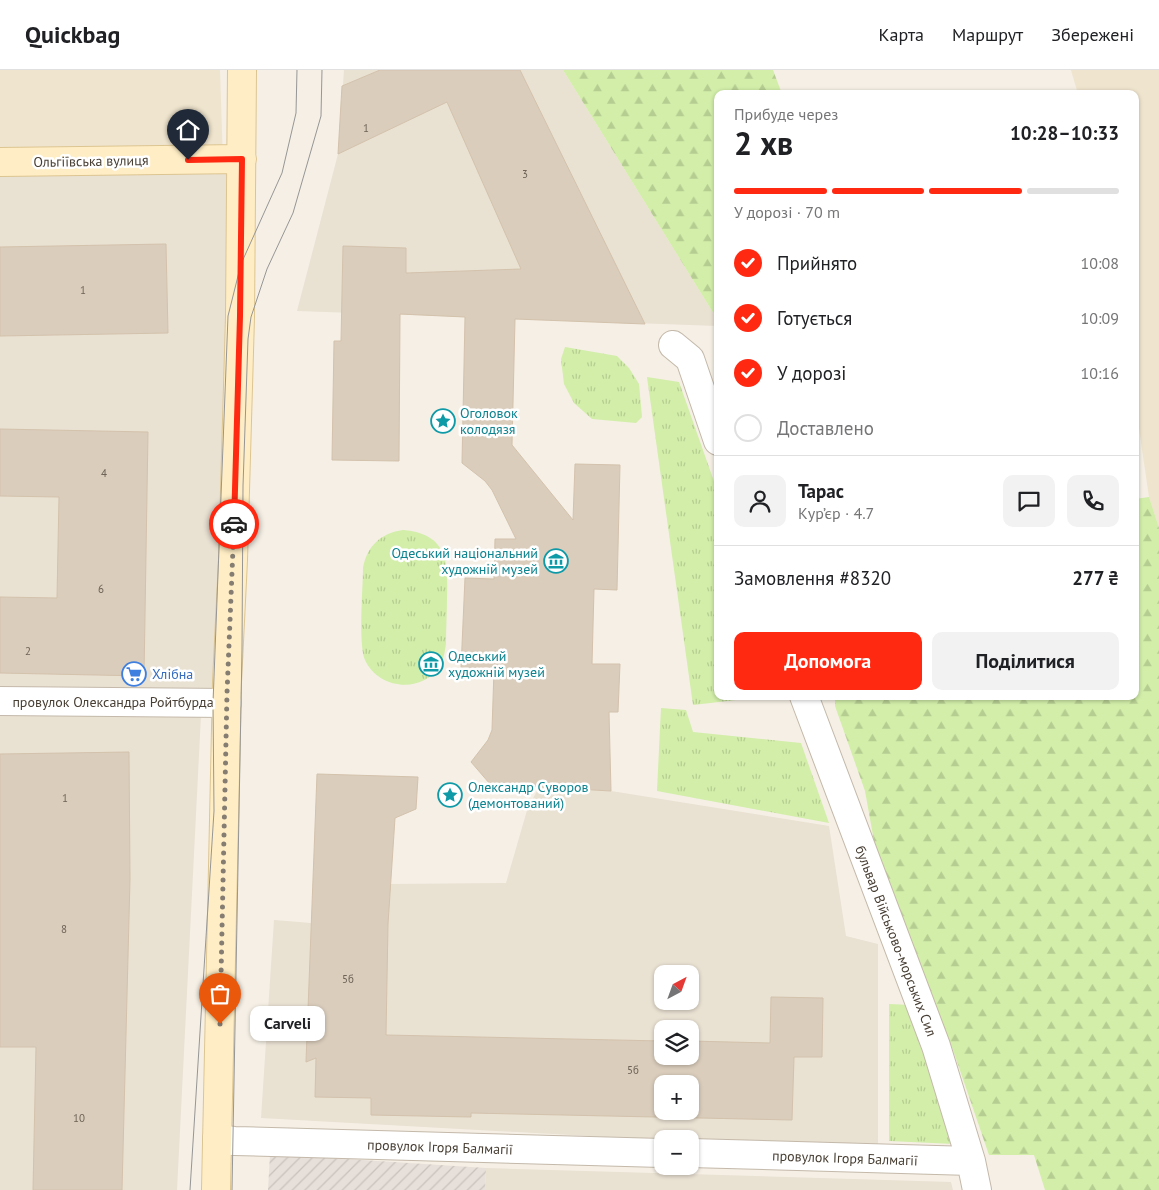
<!DOCTYPE html>
<html lang="uk">
<meta charset="utf-8">
<style>
:root{--surface:#fff;--page:#f2f2f2;--text:#202124;--muted:#757577;--line:#e0e0e0;--accent:#ff2912}
body{margin:0;font-family:"PT Sans",sans-serif;background:var(--page);color:var(--text);height:100vh;display:flex;flex-direction:column;font-size:19px;white-space:nowrap}
*{box-sizing:border-box;margin:0}
p{font-size:16px;color:var(--muted)}
.icon{flex:none;width:28px;height:28px;fill:none;stroke:currentColor;stroke-width:2;stroke-linecap:round;stroke-linejoin:round}
.map{position:relative;flex:1;overflow:hidden}
.details{position:absolute;left:714px;top:20px;width:425px;height:610px;display:flex;flex-direction:column;background:var(--surface);border-radius:10px;box-shadow:0 1px 4px #0004}
.details>*{flex:none}
.needle{width:32px;rotate:41deg}
.fabs{position:absolute;left:654px;top:895px;display:grid;gap:10px}
.fabs a{display:grid;place-items:center;width:45px;height:45px;border-radius:10px;background:var(--surface);box-shadow:0 1px 4px #0004;font-size:25px}
.pin{position:absolute;display:grid;place-items:center;width:42px;height:42px;color:#fff;margin:-51px -21px;border-radius:50% 50% 50% 0;rotate:-45deg;box-shadow:0 0 5px #0007}
.pin .icon{rotate:45deg}
.courier{position:absolute;display:grid;place-items:center;width:50px;height:50px;margin:-25px;border:4px solid #ff2912;border-radius:50%;background:#fff;color:#222;box-shadow:0 1px 6px #0007}
.bubble{position:absolute;height:35px;border-radius:10px;background:var(--surface);box-shadow:0 1px 4px #0004;font-size:16px;font-weight:700;line-height:35px;text-align:center}
.summary em{font-style:normal;font-weight:700}
.summary div{display:flex;flex-direction:column-reverse}
.summary{display:flex;align-items:center;justify-content:space-between;height:85px;padding:0 20px}
h1{font-size:32px;font-weight:700;line-height:38px}
.bar{display:grid;grid-template-columns:repeat(4,1fr);gap:8px 5px;align-content:center;height:60px;padding:0 20px}
.bar i{height:6px;border-radius:4px;background:var(--line)}
.bar .on{background:var(--accent)}
.bar p{grid-column:span 4}
.line{display:flex;align-items:center;gap:12px;padding:0 20px;border-top:1px solid var(--line)}
.line div{flex:1}
.round{display:grid;place-items:center;flex:none;width:52px;height:52px;border-radius:10px;background:var(--page)}
ol{padding:0 20px;list-style:none}
li{display:flex;align-items:center;gap:15px;height:55px}
li p{margin-inline-start:auto}
li .icon{padding:5px;border-radius:50%;background:var(--accent);color:#fff;stroke-width:4}
li:last-child{color:var(--muted)}
li i{width:28px;height:28px;border:2px solid var(--line);border-radius:50%}
.action{display:flex;gap:10px;margin-top:auto;padding:10px 20px}
.action a{flex:1;height:58px;border-radius:10px;background:var(--accent);color:#fff;font-size:20px;font-weight:700;line-height:58px;text-align:center}
.action a+a{background:var(--page);color:var(--text)}
header{display:flex;align-items:center;gap:30px;box-sizing:border-box;height:70px;padding:0 25px;background:var(--surface);border-bottom:1px solid var(--line)}
header strong{font-size:24px}
nav{display:flex;gap:28px;margin-inline-start:auto;font-size:18px}
.map>svg:first-child{display:block}
.residential{fill:#e9e1d2;fill-rule:evenodd}
.industrial{fill:url(#industrial-furrows)}
.education{fill:#efe4cd}
.grass{fill:url(#grass-tufts)}
.forest{fill:url(#forest-firs)}
.building{fill:#dacdbc;stroke:#d3c2ac;fill-rule:evenodd}
.lines{fill:none;stroke-linecap:round;stroke-linejoin:round}
.street-casing{stroke:#c4b9aa;stroke-width:30}
.secondary-casing{stroke:#ddc591;stroke-width:30}
.street{stroke:#fff;stroke-width:28}
.secondary{stroke:#ffeec5;stroke-width:28}
.tram{stroke:#969696;stroke-width:1}
.done{stroke:#857d72;stroke-width:5;stroke-dasharray:0 9}
.route{stroke:#ff2912;stroke-width:6}
.labels{text-anchor:middle;stroke-width:5;stroke-linejoin:round;paint-order:stroke}
.number-label{font-size:11px;fill:#6c6256}
.street-label{font-size:14px;fill:#483f34;stroke:#fff}
.culture-label{font-size:14px;fill:#0d838f;stroke:#fff;text-anchor:start}
.shop-label{font-size:14px;fill:#366cbe;stroke:#fff;text-anchor:start}
</style>
<header>
<strong>Quickbag</strong>
<nav><a>Карта</a><a>Маршрут</a><a>Збережені</a></nav>
</header>
<div class="map">
<svg width="1159" height="1120" viewBox="0 0 1159 1120">
<defs>
<pattern id="industrial-furrows" width="10" height="10" patternUnits="userSpaceOnUse" patternTransform="scale(1.25)"><rect width="10" height="10" fill="#e7e0da"/><path d="M-1 1l2-2M0 10L10 0M9 11l2-2" fill="none" stroke="#c8c1bc"/></pattern>
<pattern id="grass-tufts" width="24" height="20" patternUnits="userSpaceOnUse" patternTransform="scale(1.25)"><rect width="24" height="20" fill="#d2eea9"/><path d="M3 7l-1-3M5 7V3M7 7l1-3M15 17l-1-3M17 17v-4M19 17l1-3" fill="none" stroke="#b6cd92"/></pattern>
<pattern id="forest-firs" width="22" height="20" patternUnits="userSpaceOnUse" patternTransform="scale(1.25)"><rect width="22" height="20" fill="#d2eea9"/><path d="M5 1l3.5 6h-7zM16 11l3.5 6h-7z" fill="#b6cd92"/></pattern>
</defs>
<rect width="100%" height="100%" fill="#f5efe5"/>
<path class="residential" d="M344,0H563L717,249L718,256L297,241L338,84Z
M0,99L232,104L226,632L0,627Z
M0,644L201,645L177,1120H0Z
M540,716L611,721L829,756L846,866L878,874V1082L690,1072V1069H662V1070L261,1048L274,850L311,853L388,854L390,814L506,813L528,737ZM662,904H690V931H662ZM662,959H690V986H662ZM662,1014H690V1041H662Z
M486,1098L951,1112L953,1120H485Z"/>
<path class="industrial" d="M270,1084L486,1098L485,1120H268Z"/>
<path class="education" d="M0,0H220L223,93L0,91Z
M1071,0H1159V458L1149,427L1135,331V24H1078Z"/>
<path class="grass" d="M565,277L617,286L629,298L639,314L642,347L636,353L592,349L574,333L564,314L561,289Z
M647,307L679,312L717,420L718,626H771L693,635Z
M403,460C447,464 448,490 447,527C447,542 446,558 446,573C445,581 444,588 440,595C423,624 379,620 365,590C358,574 363,518 363,498C367,476 381,463 403,460Z
M661,638L686,640L693,662L801,673L829,753L657,721Z
M889,934L911,935L954,1074L889,1071Z"/>
<path class="forest" d="M563,0H773L782,24H718L717,249Z
M1149,427L1159,458V1120H1045L1034,1085H989L953,980L895,837L889,812L876,782L865,721L835,636V626H1135V429Z"/>
<path class="building" d="M380,0H520L645,254L515,249L512,375L573,450L575,394L620,395L617,520L594,519L592,594H620L618,642H609L611,721L490,714L471,692L488,670L492,660L494,600L461,598L465,508L494,509L495,469H516L492,420L485,411L462,393L465,247L400,244L399,391L332,390L334,271H341L343,176L406,178V203L521,199L447,32L338,84L342,16Z
M166,174L168,263L0,266V177Z
M0,359L148,362L144,606L0,603V527L57,528L59,427L0,426Z
M129,682L130,809L122,1120H33L36,977H0V684Z
M317,704L418,707L416,739L395,748L388,854L386,965L662,971V986H690V971L770,973L771,927L823,928L822,987H794L792,1050L471,1043V1047L371,1045V1028L315,1027L316,988L306,992ZM662,1014H690V1041H662Z"/>
<g class="lines">
<g class="street-casing">
<path id="street" d="M673,275L690,289L718,371
M804,626L936,976L971,1091L977,1120
M0,631L227,633
M217,1069L234,1071L662,1083
M690,1083L971,1091"/>
</g>
<g class="secondary-casing">
<path id="secondary" d="M0,92L242,89
M216,1120L227,612L233,490L240,247L242,0"/>
</g>
<use href="#street" class="street"/>
<use href="#secondary" class="secondary"/>
<path class="tram" d="M190,1120L214,741L213,633L228,246L241,194L282,103L296,43L297,0
M232,1120L242,580L243,416L248,269L251,247L267,199L293,143L321,46L322,0"/>
</g>
<g class="lines">
<path class="done" d="M220,954L227,623L234,454"/>
<path class="route" d="M188,90L242,89L240,246L234,454"/>
</g>
<defs>
<g id="sight-ring" transform="scale(1.25)"><circle r="9.5" fill="#fff" stroke="#0f9aa8" stroke-width="1.5"/><path d="M0-6L1.8-2.2L6-1.7L2.9 1.2L3.7 5.4L0 3.3L-3.7 5.4L-2.9 1.2L-6-1.7L-1.8-2.2Z" fill="#0f9aa8"/></g>
<g id="museum-ring" transform="scale(1.25)"><circle r="9.5" fill="#fff" stroke="#0f9aa8" stroke-width="1.5"/><path d="M0-6L6-3V-2H-6V-3ZM-5-1h2V3h-2ZM-1-1h2V3h-2ZM3-1h2V3H3ZM-6 4H6V6H-6Z" fill="#0f9aa8"/></g>
<g id="supermarket-ring" transform="scale(1.25)"><circle r="9.5" fill="#fff" stroke="#3f7fe0" stroke-width="1.5"/><path d="M-6-5.5h2.5l.6 2H6L4.5 2H-2.5L-4.4-4H-6ZM-1.5 3.2a1.3 1.3 0 1 0 .1 0ZM3 3.2a1.3 1.3 0 1 0 .1 0Z" fill="#3f7fe0"/></g>
</defs>
<g fill-rule="evenodd">
<use href="#sight-ring" x="443" y="351"/>
<use href="#museum-ring" x="556" y="491"/>
<use href="#museum-ring" x="431" y="594"/>
<use href="#supermarket-ring" x="134" y="604"/>
<use href="#sight-ring" x="450" y="725"/>
</g>
<g class="labels">
<g class="number-label">
<text x="366" y="62">1</text>
<text x="525" y="108">3</text>
<text x="83" y="224">1</text>
<text x="104" y="407">4</text>
<text x="101" y="523">6</text>
<text x="28" y="585">2</text>
<text x="65" y="732">1</text>
<text x="64" y="863">8</text>
<text x="348" y="913">5б</text>
<text x="633" y="1004">5б</text>
<text x="79" y="1052">10</text>
</g>
<g class="street-label">
<text transform="translate(91 91) rotate(-1)" y="5">Ольгіївська вулиця</text>
<text x="113" y="637">провулок Олександра Ройтбурда</text>
<text transform="translate(896 871) rotate(69)" y="5">бульвар Військово-морських Сил</text>
<text transform="translate(440 1077) rotate(2)" y="5">провулок Ігоря Балмагії</text>
<text transform="translate(845 1088) rotate(2)" y="5">провулок Ігоря Балмагії</text>
</g>
<g class="culture-label">
<text x="460" y="348">Оголовок<tspan x="460" dy="16">колодязя</tspan></text>
<text x="538" y="488" text-anchor="end">Одеський національний<tspan x="538" dy="16">художній музей</tspan></text>
<text x="448" y="591">Одеський<tspan x="448" dy="16">художній музей</tspan></text>
<text x="468" y="722">Олександр Суворов<tspan x="468" dy="16">(демонтований)</tspan></text>
</g>
<g class="shop-label">
<text x="152" y="609">Хлібна</text>
</g>
</g>
</svg>
<div class="fabs">
<a><svg class="needle" viewBox="-14 -14 28 28"><path d="M0-13l5 13h-10z" fill="#e53935"/><path d="M0 13l5-13h-10z" fill="#757577"/></svg></a>
<a><svg class="icon" aria-label="layers" viewBox="0 0 24 24"><path d="M12 4l9 5-9 5-9-5zM3 14l9 5 9-5"/></svg></a>
<a>+</a>
<a>−</a>
</div>
<div class="pin" style="left:220px;top:954px;background:#ea580c"><svg class="icon" aria-label="bag" viewBox="0 0 24 24"><path d="M5 8h14l-1 12H6zM9 8a3 3 0 0 1 6 0"/></svg></div>
<div class="pin" style="left:188px;top:90px;background:#1f2937"><svg class="icon" aria-label="home" viewBox="0 0 24 24"><path d="M3 11l9-7 9 7M6 9v11h12V9"/></svg></div>
<div class="courier" style="left:234px;top:454px"><svg class="icon" aria-label="car" viewBox="0 0 24 24"><path d="M5 17H2v-5l4-1 3-4h7l3 4 3 1v5h-3M9 17h6M6 11h13"/><circle cx="7" cy="17" r="2"/><circle cx="17" cy="17" r="2"/></svg></div>
<div class="bubble" style="left:250px;top:936px;width:75px">Carveli</div>
<section class="details">
<div class="summary"><div><h1>2 хв</h1><p>Прибуде через</p></div><em>10:28–10:33</em></div>
<div class="bar"><i class="on"></i><i class="on"></i><i class="on"></i><i></i><p>У дорозі · 70 m</p></div>
<ol>
<li><svg class="icon" aria-label="check" viewBox="0 0 24 24"><path d="M5 12l5 5 9-10"/></svg>Прийнято<p>10:08</p></li>
<li><svg class="icon" aria-label="check" viewBox="0 0 24 24"><path d="M5 12l5 5 9-10"/></svg>Готується<p>10:09</p></li>
<li><svg class="icon" aria-label="check" viewBox="0 0 24 24"><path d="M5 12l5 5 9-10"/></svg>У дорозі<p>10:16</p></li>
<li><i></i>Доставлено</li>
</ol>
<div class="line" style="height:90px"><a class="round"><svg class="icon" aria-label="person" viewBox="0 0 24 24"><circle cx="12" cy="8" r="4"/><path d="M4 21q1-7 8-7t8 7"/></svg></a><div><b>Тарас</b><p>Кур’єр · 4.7</p></div><a class="round"><svg class="icon" aria-label="chat" viewBox="0 0 24 24"><path d="M4 5h16v11H9l-5 4z"/></svg></a><a class="round"><svg class="icon" aria-label="phone" viewBox="0 0 24 24"><path d="M5 4h4l2 5-3 2q2 4 5 5l2-3 5 2v4C11 20 4 13 5 4z"/></svg></a></div>
<div class="line" style="height:65px"><div>Замовлення #8320</div><b>277 ₴</b></div>
<div class="action"><a>Допомога</a><a>Поділитися</a></div>
</section>
</div>
